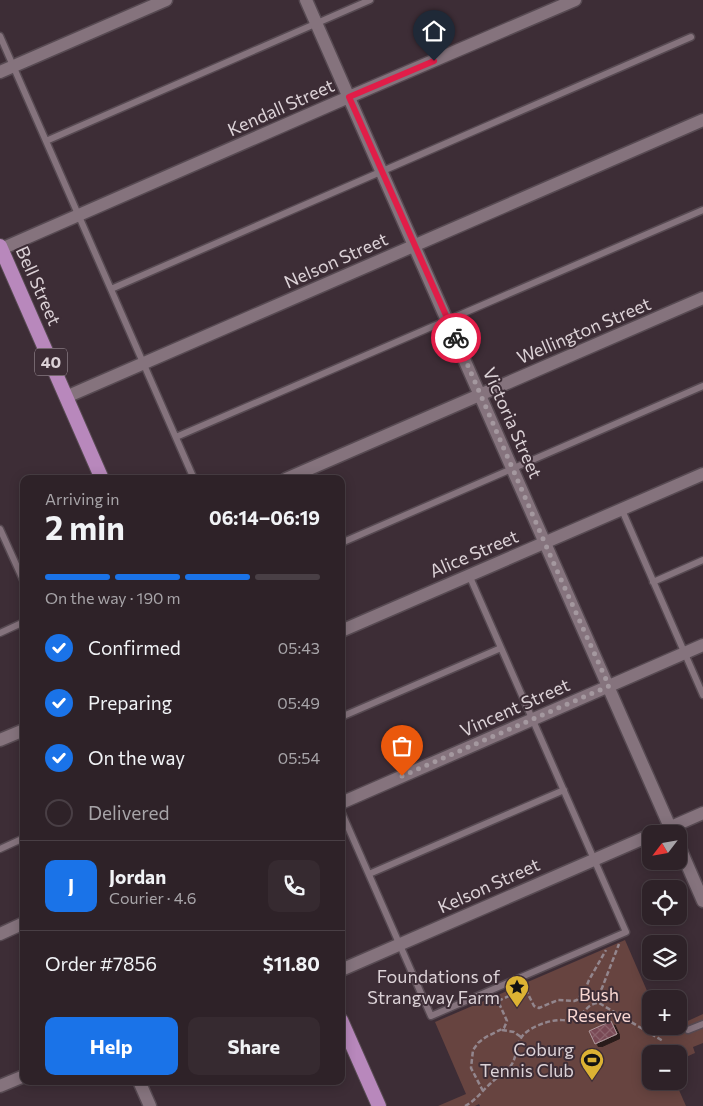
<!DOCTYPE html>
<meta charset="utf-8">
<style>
:root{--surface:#2e2228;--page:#362a30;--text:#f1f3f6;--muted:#a7a4a8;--line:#493f45;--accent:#1a73e8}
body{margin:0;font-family:Commissioner,sans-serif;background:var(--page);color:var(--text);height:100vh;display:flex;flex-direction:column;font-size:19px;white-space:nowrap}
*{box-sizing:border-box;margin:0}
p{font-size:16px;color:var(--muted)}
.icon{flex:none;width:28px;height:28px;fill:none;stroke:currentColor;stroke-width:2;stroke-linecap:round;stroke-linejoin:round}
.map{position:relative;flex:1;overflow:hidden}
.drawer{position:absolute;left:20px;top:475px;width:325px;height:610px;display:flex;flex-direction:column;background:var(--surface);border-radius:10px;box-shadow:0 2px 12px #0003,0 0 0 1px var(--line)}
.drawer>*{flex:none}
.needle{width:32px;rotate:239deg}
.tools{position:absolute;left:642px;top:825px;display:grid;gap:10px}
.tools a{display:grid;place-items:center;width:45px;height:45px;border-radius:10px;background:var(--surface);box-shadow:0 2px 12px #0003,0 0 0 1px var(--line);font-size:25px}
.pin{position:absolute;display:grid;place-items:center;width:42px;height:42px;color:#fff;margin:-51px -21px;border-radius:50% 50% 50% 0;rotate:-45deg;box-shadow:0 0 5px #0007}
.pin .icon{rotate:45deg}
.courier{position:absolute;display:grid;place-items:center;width:50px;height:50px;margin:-25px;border:4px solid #e11d48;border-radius:50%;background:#fff;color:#222;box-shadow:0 1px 6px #0007}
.head em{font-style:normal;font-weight:700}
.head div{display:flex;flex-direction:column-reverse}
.head{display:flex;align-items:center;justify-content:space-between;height:85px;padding:0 25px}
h1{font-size:32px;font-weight:700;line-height:38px}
.bar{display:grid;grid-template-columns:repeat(4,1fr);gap:8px 5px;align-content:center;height:60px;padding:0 25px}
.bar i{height:6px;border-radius:4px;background:var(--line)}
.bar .current{background:var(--accent)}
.bar p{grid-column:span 4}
.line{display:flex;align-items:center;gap:12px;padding:0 25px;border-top:1px solid var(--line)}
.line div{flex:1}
.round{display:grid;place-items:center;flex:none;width:52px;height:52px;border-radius:10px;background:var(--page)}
ol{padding:0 25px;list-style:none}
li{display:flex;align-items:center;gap:15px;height:55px}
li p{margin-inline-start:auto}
li .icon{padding:5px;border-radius:50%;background:var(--accent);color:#fff;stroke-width:4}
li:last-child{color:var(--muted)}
li i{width:28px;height:28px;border:2px solid var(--line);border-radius:50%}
.cta{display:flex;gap:10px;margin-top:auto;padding:10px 25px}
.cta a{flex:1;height:58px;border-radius:10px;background:var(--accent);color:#fff;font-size:20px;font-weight:700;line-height:58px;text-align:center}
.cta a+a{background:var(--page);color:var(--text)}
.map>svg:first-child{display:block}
.green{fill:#674440}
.building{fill:url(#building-cross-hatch);stroke:#ae989c;filter:url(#shadow)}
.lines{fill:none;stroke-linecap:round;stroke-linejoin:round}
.service-casing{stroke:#574a52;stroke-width:9}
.minor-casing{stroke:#574a52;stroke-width:15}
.trunk-casing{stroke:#574a52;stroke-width:16}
.path{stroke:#93868d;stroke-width:2.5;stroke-dasharray:5 2.5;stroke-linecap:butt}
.service{stroke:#85737d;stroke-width:6}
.minor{stroke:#85737d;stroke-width:12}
.trunk{stroke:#b888bc;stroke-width:14}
.done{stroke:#a4989f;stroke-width:5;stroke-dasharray:0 9}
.route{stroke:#e11d48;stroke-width:6}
.labels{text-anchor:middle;stroke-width:4;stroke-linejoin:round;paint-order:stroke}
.shield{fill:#3d2d36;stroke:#aca0a7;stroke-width:1}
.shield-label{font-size:16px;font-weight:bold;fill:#dcd2d7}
.street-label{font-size:18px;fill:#dcd2d7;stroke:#3d2d36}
.poi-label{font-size:18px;fill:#dcd2d7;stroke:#3d2d36;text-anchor:end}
.park-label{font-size:18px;fill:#f8d6d1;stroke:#3d2d36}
</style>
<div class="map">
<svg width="703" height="1106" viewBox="0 0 703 1106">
<defs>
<pattern id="building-cross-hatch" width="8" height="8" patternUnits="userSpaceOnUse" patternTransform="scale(1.25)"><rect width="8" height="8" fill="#794954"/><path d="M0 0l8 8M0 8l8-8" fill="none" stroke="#8b626c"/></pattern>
<filter id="shadow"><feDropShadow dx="4" dy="4" stdDeviation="0" flood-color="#0009"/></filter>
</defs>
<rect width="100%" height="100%" fill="#3d2d36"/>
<path class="green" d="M625,940L651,1000V1026H663L665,1031L675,1026H679V1025L703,1014V1043L693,1047L695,1053L679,1060V1054H651V1081H675L686,1106H480L479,1104L475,1106H438L466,1094L435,1022Z"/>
<path class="building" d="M611,1021L617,1034L595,1044L589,1031Z"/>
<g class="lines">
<g class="service-casing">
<path id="service" d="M0,36L194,479
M46,141L370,0
M111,289L691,37
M176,437L703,210
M622,510L703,695
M0,529L24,582
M341,543L703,386
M653,582L703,560
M0,633L24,622
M341,717L501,648
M341,811L431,1016L626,932L469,575
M0,849L24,838
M369,874L564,790
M688,1030L703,1024"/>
</g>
<g class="minor-casing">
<path id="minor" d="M306,0L673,834
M0,72L166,0
M1,249L335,103L575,0
M66,397L703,120
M286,479L703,298
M341,631L703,474
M0,740L24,730
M341,803L703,645
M655,834L703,813
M679,846L703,901
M0,934L24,923
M341,970L651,835
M139,1081L150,1106
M0,1086L24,1076"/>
</g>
<g class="trunk-casing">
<path id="trunk" d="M0,246L102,479
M341,1020L379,1106"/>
</g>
<path class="path" d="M594,1003L602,988L619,944
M502,1030L514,1032L521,1037
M483,1091L471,1068L473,1050L478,1043L486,1037L504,1028L507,1021L498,1001L524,989L526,990L534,1006L539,1008L558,1000L574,1001L577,1000L585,990L589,980L606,950
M465,1106C475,1101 482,1091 491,1083C498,1076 509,1071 513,1062C517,1054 517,1041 524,1034C533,1026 547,1021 559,1020C564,1020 569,1021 574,1019C584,1015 587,1003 599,1003L663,1041"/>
<use href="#service" class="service"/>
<use href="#minor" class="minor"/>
<use href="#trunk" class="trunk"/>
</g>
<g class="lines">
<path class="done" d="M402,776L609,686L550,555L456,338"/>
<path class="route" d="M434,61L349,97L456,338"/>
</g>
<defs>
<g id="sight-pin" transform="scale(1.25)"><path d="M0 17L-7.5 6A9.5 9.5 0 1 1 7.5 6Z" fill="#dcb233" stroke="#3d2d36"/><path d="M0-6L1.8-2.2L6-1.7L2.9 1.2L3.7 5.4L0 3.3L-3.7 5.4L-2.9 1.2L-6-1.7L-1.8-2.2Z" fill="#111"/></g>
<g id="stadium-pin" transform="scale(1.25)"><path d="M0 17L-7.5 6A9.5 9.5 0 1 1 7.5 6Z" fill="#dcb233" stroke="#3d2d36"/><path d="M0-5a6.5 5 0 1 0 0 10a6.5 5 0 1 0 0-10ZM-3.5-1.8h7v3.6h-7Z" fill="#111"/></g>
</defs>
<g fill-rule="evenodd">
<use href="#sight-pin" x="517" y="987"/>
<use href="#stadium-pin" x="592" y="1060"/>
</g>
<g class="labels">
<rect class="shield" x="35" y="348.5" width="32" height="27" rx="4"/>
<g class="shield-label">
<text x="51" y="368">40</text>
</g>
<g class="street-label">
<text transform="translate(281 108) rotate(-24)" y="6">Kendall Street</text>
<text transform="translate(336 261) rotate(-24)" y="6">Nelson Street</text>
<text transform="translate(38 286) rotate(66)" y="6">Bell Street</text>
<text transform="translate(584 331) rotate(-23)" y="6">Wellington Street</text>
<text transform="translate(512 423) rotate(66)" y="6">Victoria Street</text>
<text transform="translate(474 554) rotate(-23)" y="6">Alice Street</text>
<text transform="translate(515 708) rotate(-24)" y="6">Vincent Street</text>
<text transform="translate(489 886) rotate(-24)" y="6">Kelson Street</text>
</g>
<g class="poi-label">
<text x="500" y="983">Foundations of<tspan x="500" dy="21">Strangway Farm</tspan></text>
<text x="574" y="1056">Coburg<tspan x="574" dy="21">Tennis Club</tspan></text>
</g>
<g class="park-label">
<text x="599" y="1001">Bush<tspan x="599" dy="21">Reserve</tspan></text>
</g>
</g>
</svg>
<div class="tools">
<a><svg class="needle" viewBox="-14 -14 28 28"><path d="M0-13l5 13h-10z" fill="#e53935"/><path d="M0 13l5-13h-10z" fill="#a7a4a8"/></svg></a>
<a><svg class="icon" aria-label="locate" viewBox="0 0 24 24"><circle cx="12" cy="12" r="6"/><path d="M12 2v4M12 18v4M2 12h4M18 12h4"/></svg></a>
<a><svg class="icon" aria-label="layers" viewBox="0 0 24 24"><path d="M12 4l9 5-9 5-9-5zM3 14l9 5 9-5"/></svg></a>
<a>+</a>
<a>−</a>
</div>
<div class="pin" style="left:402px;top:776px;background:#ea580c"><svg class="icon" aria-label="bag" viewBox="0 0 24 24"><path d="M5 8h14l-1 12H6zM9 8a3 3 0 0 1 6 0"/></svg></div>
<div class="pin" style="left:434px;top:61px;background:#1f2937"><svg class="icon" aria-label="home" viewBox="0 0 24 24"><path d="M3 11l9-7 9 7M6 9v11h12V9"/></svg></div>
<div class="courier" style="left:456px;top:338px"><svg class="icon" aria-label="bike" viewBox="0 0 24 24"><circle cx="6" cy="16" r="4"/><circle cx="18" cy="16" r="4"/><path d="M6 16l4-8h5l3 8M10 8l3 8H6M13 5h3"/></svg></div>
<section class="drawer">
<div class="head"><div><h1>2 min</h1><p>Arriving in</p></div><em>06:14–06:19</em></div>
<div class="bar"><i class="current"></i><i class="current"></i><i class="current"></i><i></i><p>On the way · 190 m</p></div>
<ol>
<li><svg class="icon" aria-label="check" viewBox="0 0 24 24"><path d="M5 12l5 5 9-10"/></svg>Confirmed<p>05:43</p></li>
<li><svg class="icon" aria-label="check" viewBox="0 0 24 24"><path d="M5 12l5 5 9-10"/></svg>Preparing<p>05:49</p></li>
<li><svg class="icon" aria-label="check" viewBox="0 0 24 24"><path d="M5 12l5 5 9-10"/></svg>On the way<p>05:54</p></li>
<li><i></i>Delivered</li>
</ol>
<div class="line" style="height:90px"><b class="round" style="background:var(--accent);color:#fff">J</b><div><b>Jordan</b><p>Courier · 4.6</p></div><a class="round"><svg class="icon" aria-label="phone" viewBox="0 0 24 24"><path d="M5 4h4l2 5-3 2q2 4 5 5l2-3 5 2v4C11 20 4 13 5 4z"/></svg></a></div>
<div class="line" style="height:65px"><div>Order #7856</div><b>$11.80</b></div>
<div class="cta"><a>Help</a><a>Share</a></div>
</section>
</div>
